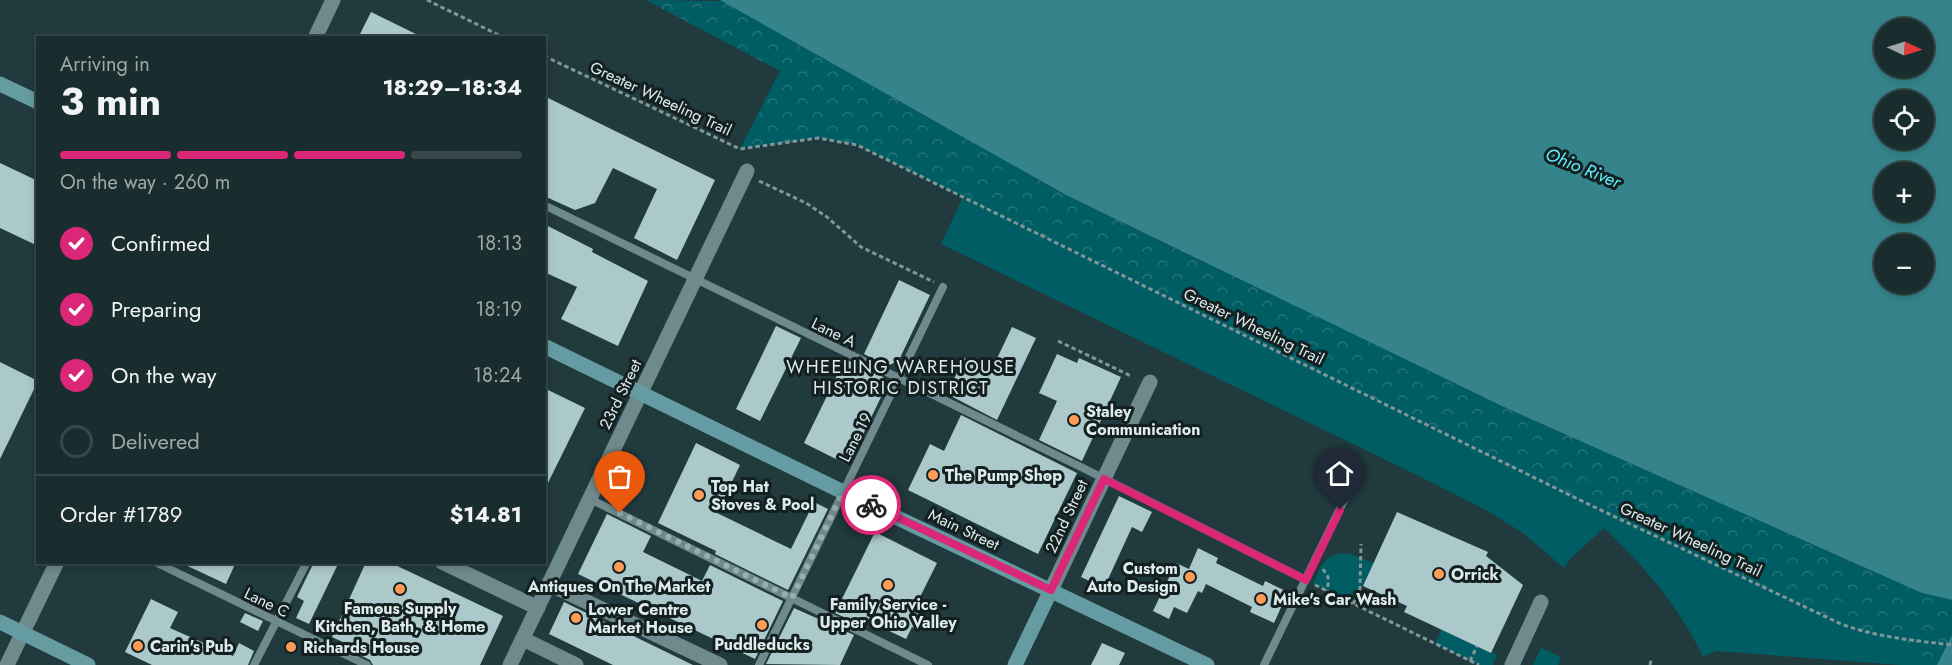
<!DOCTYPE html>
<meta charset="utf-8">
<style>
:root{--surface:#192c2e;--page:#26383a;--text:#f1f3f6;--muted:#9fa7aa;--line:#37484a;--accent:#db2777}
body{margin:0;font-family:Jost,sans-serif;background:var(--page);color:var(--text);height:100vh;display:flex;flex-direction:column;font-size:22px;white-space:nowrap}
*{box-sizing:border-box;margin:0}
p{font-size:20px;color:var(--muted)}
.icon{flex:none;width:33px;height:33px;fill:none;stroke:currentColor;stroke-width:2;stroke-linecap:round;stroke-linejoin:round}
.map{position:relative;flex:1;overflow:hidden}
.drawer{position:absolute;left:36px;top:36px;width:510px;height:528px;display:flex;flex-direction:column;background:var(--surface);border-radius:0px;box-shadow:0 3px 9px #0003,0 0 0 2px var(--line)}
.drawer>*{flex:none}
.needle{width:39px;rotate:94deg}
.controls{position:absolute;left:1874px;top:18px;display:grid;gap:12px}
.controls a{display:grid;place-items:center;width:60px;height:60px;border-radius:50%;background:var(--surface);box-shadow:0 3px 9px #0003,0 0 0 2px var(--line);font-size:30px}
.pin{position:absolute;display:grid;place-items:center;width:51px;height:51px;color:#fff;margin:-62px -26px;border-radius:50% 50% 50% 0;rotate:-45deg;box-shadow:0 0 6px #0007}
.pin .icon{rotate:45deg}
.courier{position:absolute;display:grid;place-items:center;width:60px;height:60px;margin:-30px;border:4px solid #db2777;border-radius:50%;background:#fff;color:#222;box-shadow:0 2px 8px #0007}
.summary em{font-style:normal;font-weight:700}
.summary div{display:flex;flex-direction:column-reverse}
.summary{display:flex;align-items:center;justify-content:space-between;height:102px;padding:0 24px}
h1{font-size:39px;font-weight:700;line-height:45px}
.bar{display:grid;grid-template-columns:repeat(4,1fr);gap:9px 6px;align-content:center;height:72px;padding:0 24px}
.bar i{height:8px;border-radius:4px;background:var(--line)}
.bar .selected{background:var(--accent)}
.bar p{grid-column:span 4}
.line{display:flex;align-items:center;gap:15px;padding:0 24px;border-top:2px solid var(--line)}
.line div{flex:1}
ol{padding:0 24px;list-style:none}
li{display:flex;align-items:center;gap:18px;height:66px}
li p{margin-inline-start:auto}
li .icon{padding:6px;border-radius:50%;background:var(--accent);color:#fff;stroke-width:4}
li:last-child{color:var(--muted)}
li i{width:33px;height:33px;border:3px solid var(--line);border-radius:50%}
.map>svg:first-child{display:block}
.green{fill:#005d64}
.forest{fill:url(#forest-crowns)}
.water{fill:#36848b;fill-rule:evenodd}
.building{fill:#abc8cb}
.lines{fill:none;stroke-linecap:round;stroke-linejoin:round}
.path{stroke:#829598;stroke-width:3;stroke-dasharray:4.5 3;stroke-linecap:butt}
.lane{stroke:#6f8a8d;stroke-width:8}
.street{stroke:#6f8a8d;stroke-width:15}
.secondary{stroke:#659ca1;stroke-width:15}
.done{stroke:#9badaf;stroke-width:6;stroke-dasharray:0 10.8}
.route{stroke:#db2777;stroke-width:8}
.poi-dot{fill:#fe9c57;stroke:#141f20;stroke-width:2}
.labels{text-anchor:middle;stroke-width:6;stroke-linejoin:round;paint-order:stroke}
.street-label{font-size:16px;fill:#ddebed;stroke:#141f20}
.poi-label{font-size:16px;font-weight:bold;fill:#ddebed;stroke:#141f20;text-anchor:start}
.water-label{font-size:18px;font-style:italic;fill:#5df1ff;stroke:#141f20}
.neighbourhood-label{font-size:18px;letter-spacing:1.5px;fill:#ddebed;stroke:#141f20}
</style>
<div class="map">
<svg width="1952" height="665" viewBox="0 0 1952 665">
<defs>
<pattern id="forest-crowns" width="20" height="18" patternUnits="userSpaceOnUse" patternTransform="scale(1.5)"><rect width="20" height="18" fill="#005d64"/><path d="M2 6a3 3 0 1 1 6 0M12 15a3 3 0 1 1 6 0" fill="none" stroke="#25747a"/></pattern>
</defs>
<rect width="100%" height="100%" fill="#213a3d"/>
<path class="green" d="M963,197L1588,504L1841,624L1907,641L1901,665L1716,651L1703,657C1679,606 1644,566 1604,528L1571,558L1564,568L1523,533L1486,510L1419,476L941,244Z
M1341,553L1351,554L1374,563L1353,604L1313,584C1320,568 1323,557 1341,553Z
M1442,629L1497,655L1493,665H1479L1435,644Z
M1541,648L1561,657L1558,665H1533Z"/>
<path class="forest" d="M646,0L722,1L1066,195L1504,407L1922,593L1952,600V635L1937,665H1901L1907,641L1868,634L1841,624L1588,504L857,145L818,138L740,149L780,71Z"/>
<path class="water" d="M720,0H1952V600L1922,593L1504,407L1066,195ZM1884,28H1923V68H1884ZM1884,100H1923V140H1884ZM1884,172H1923V212H1884ZM1884,244H1923V284H1884Z
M1952,635V665H1937Z"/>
<path class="building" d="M371,12L424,38H358Z
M544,96L715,180L677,260L634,238L657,189L613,168L595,203L575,210L544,196Z
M0,163L38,181V246L0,228Z
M544,224L593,249L592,252L648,281L618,346L561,319L577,287L544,272Z
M899,280L930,295L899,360L888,366L864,354Z
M776,326L801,338L760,421L736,409Z
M1012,327L1036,338L997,420L947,394L964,358L991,371Z
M1057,354L1077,363L1079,358L1121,377L1082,461L1039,440L1057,401L1039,393Z
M845,359L883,377L885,389L848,465L804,443Z
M0,362L38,381L0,459Z
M544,388L585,408L544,491Z
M961,415L1077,473L1038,554L908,490L930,444L944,451Z
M696,443L740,465L717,513L791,549L814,502L828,509L788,590L715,554L716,551L658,523Z
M1119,496L1152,512L1142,532L1132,527L1104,588L1081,577Z
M1397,512L1488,552L1486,556L1523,585L1491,653L1404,612L1407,606L1363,586Z
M607,514L651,536L643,552L688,574L702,581L710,565L783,601L755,659L578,574Z
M875,532L937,563L913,611L923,616L917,629L912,627L906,639L862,618L859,624L835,613Z
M1198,548L1218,558L1216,563L1263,586L1265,581L1288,592L1274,623L1250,612L1252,607L1206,584L1202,593L1198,591L1187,613L1174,607L1169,619L1153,611L1176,563L1189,569Z
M179,562H236L226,584Z
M314,562H339L309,624L296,618L304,601L297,597Z
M366,562H389L503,616L480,665H373L370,660L358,654L360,650L332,637Z
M151,599L178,612L170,628L233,656L239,643L254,651L248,665H152L125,652Z
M564,602L654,646L693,665H613L549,634Z
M794,608L854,635L840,665L766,664Z
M245,613L263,621L258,631L240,622Z
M1102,643L1125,653L1119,665H1091Z"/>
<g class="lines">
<path class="path" d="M427,0L505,38
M544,56L740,149L818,138L857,145L1588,504L1841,624C1880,638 1912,640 1952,645
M759,181L806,203L827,217L861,247L934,282
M1058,341L1131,376
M1323,569L1328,577V591
M1315,585L1479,665
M1353,604L1360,589L1361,544
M1470,661L1477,646
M1650,665L1651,660"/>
<path class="lane" d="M544,205L1085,469L1306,580
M590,499L928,665
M155,562L367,665
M254,665L307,562
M759,665L943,287
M1264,665L1349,490"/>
<path class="street" d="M315,38L333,0
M442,562L538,608
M549,584L720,665
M1051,590L1150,382
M523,639L576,665
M7,665L57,562
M510,665L747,171
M1512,665L1541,602"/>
<path class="secondary" d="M0,84L38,102
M544,346L843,492L1207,665
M0,622L88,665
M1015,665L1051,590"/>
</g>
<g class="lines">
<path class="done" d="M620,513L792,598L843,492L871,505"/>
<path class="route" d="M871,505L1051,590L1104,479L1306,580L1340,510"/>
</g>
<g class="poi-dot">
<circle cx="1074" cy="420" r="6"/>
<circle cx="933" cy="475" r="6"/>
<circle cx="699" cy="495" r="6"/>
<circle cx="619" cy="567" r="6"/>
<circle cx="1439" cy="574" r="6"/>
<circle cx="1190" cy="577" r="6"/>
<circle cx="888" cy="585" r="6"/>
<circle cx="400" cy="589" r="6"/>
<circle cx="1261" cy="599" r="6"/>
<circle cx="576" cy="618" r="6"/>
<circle cx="762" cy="625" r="6"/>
<circle cx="138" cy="646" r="6"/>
<circle cx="291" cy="647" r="6"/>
</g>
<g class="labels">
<g class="street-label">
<text transform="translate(661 98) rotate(25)" y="6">Greater Wheeling Trail</text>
<text transform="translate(1254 326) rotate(26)" y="6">Greater Wheeling Trail</text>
<text transform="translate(834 332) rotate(26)" y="6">Lane A</text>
<text transform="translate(620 394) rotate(-64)" y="6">23rd Street</text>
<text transform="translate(855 437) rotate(-63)" y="6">Lane 19</text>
<text transform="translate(1066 516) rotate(-65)" y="6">22nd Street</text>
<text transform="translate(964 529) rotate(25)" y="6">Main Street</text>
<text transform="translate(1691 539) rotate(25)" y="6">Greater Wheeling Trail</text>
<text transform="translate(267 602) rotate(26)" y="6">Lane C</text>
</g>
<g class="poi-label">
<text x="1086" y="417">Staley<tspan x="1086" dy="18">Communication</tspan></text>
<text x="945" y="481">The Pump Shop</text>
<text x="711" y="492">Top Hat<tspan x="711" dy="18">Stoves &amp; Pool</tspan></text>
<text x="1178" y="574" text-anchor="end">Custom<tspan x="1178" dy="18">Auto Design</tspan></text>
<text x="1451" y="580">Orrick</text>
<text x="619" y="592" text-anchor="middle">Antiques On The Market</text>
<text x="1273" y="605">Mike's Car Wash</text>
<text x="888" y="610" text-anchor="middle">Family Service -<tspan x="888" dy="18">Upper Ohio Valley</tspan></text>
<text x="400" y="614" text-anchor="middle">Famous Supply<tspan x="400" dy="18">Kitchen, Bath, &amp; Home</tspan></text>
<text x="588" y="615">Lower Centre<tspan x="588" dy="18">Market House</tspan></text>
<text x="762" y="650" text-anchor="middle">Puddleducks</text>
<text x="150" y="652">Carin's Pub</text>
<text x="303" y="653">Richards House</text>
</g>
<g class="water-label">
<text transform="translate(1583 168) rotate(22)" y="6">Ohio River</text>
</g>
<g class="neighbourhood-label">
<text x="901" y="373">WHEELING WAREHOUSE<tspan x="901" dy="21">HISTORIC DISTRICT</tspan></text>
</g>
</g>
</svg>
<div class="controls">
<a><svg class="needle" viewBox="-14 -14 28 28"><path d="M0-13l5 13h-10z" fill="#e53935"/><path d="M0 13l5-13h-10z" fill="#9fa7aa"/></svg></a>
<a><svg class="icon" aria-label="locate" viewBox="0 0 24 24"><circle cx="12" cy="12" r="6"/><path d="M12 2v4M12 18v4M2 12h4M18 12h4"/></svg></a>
<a>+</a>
<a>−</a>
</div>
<div class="pin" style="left:620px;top:513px;background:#ea580c"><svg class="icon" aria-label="bag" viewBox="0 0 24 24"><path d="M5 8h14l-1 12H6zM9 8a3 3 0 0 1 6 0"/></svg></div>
<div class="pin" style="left:1340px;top:510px;background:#1f2937"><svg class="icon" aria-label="home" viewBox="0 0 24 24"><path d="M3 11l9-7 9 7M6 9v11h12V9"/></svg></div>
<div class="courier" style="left:871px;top:505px"><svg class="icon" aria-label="bike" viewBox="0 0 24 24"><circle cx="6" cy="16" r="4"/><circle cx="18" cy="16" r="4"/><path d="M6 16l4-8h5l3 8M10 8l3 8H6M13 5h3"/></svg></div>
<section class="drawer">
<div class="summary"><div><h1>3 min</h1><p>Arriving in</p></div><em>18:29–18:34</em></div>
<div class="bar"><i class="selected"></i><i class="selected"></i><i class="selected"></i><i></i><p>On the way · 260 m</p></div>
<ol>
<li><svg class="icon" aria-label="check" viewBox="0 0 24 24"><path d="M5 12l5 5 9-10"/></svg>Confirmed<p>18:13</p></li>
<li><svg class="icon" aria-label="check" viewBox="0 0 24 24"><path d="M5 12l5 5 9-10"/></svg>Preparing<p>18:19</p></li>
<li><svg class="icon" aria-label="check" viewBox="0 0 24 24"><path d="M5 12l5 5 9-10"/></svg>On the way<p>18:24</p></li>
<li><i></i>Delivered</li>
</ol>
<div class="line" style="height:78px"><div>Order #1789</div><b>$14.81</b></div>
</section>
</div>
